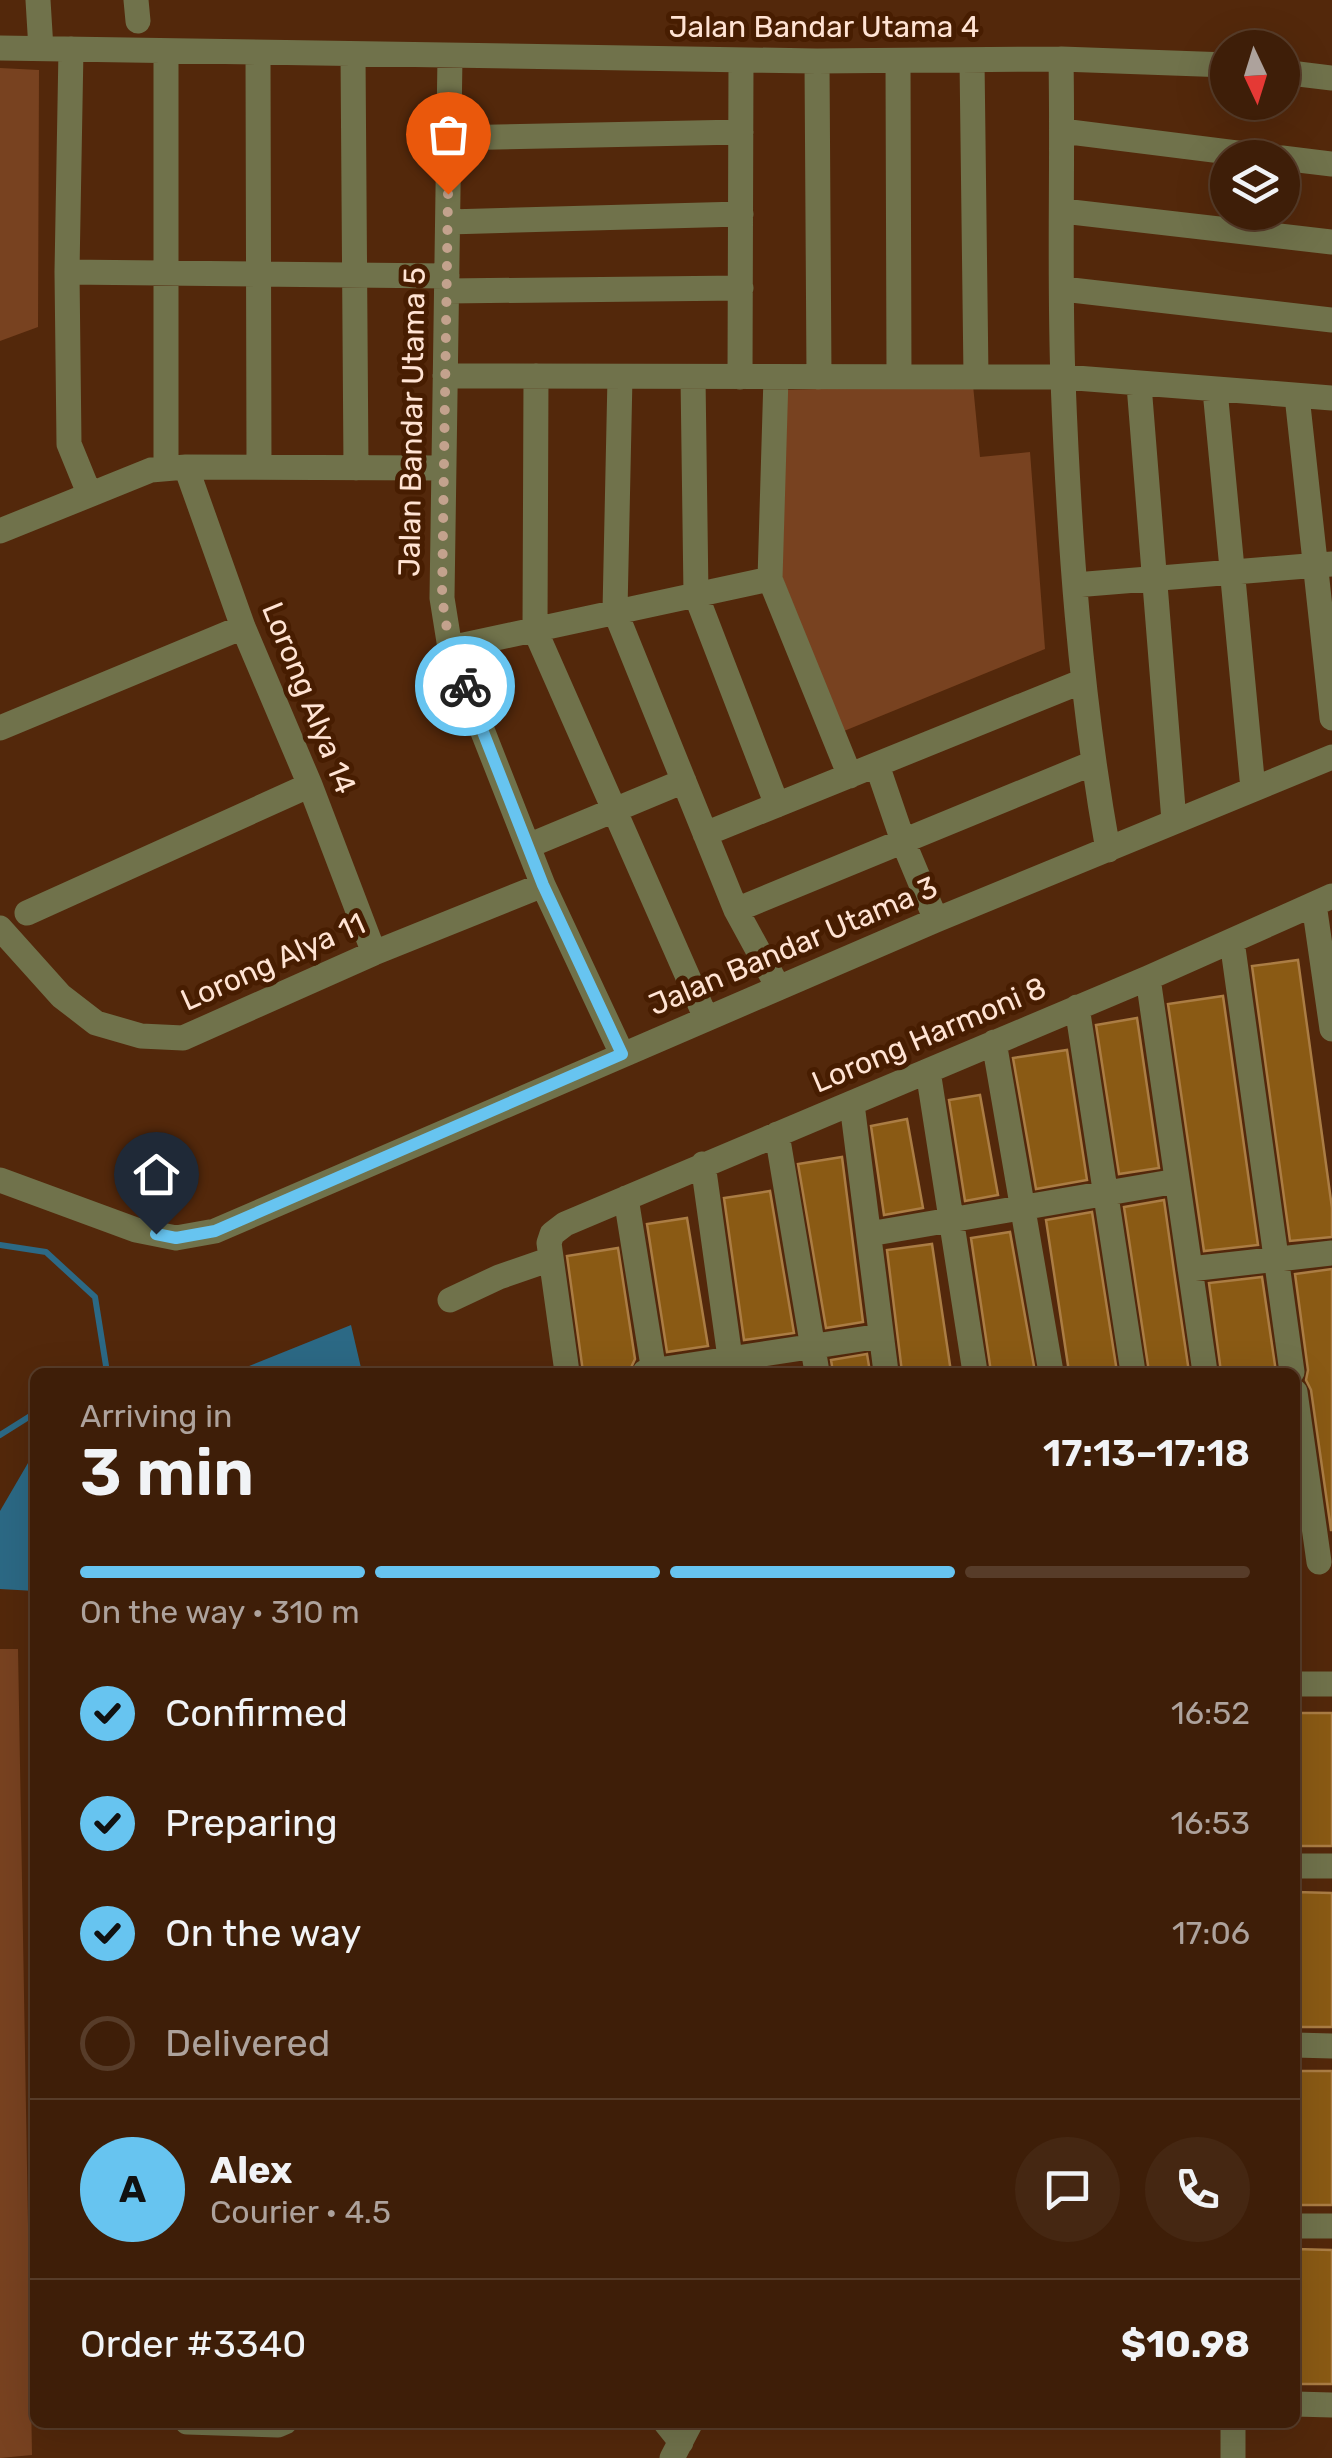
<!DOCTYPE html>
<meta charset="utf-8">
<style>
:root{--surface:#3e1e08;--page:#452712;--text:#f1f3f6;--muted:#ada29c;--line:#573c29;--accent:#67c4f0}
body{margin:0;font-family:Rubik,sans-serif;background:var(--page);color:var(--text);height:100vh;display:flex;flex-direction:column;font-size:38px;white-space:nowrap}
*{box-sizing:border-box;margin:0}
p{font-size:32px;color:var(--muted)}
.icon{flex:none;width:55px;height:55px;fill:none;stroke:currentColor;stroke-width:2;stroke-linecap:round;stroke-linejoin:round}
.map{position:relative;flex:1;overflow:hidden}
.drawer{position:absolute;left:30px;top:1368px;width:1270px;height:1060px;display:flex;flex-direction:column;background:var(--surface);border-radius:15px;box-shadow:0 10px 40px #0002,0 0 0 2px var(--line)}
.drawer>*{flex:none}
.needle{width:65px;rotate:176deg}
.tools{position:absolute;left:1210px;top:30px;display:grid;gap:20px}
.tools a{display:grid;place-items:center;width:90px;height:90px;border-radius:50%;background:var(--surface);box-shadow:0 10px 40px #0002,0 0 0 2px var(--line);font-size:50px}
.pin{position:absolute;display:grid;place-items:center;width:85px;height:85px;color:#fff;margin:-102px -42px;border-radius:50% 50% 50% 0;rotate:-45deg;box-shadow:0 0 10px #0007}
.pin .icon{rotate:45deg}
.courier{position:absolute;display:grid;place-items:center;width:100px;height:100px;margin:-50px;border:8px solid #67c4f0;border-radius:50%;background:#fff;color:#222;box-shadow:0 2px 12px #0007}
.overview em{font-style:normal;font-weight:600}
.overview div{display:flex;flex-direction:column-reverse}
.overview{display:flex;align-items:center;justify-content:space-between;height:170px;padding:0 50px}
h1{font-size:65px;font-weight:600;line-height:75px}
.bar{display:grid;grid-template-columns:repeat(4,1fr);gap:15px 10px;align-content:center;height:120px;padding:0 50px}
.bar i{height:12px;border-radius:8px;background:var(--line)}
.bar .on{background:var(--accent)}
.bar p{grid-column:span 4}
.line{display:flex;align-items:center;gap:25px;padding:0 50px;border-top:2px solid var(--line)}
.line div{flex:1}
.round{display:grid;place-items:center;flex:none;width:105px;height:105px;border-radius:52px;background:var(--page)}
ol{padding:0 50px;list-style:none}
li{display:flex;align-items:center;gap:30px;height:110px}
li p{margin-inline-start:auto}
li .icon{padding:10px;border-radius:50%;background:var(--accent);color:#111;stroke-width:4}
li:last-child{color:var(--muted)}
li i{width:55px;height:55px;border:5px solid var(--line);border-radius:50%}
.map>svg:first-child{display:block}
.green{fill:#784220}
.water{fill:#2c6985}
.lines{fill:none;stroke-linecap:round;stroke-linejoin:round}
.stream{stroke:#2c6985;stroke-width:6}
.building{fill:#8a5a14;stroke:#ab7d44;stroke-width:2.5}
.minor{stroke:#70724b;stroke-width:25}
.done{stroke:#c3a28d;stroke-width:10;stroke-dasharray:0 18}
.route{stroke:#67c4f0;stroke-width:12}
.labels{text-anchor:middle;stroke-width:10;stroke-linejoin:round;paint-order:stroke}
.street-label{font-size:30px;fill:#ffe3d3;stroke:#471d01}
</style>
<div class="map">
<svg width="1332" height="2458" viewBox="0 0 1332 2458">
<rect width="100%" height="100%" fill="#53280b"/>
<path class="green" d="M0,68L39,70L38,327L0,341Z
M973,385L980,457L1030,452L1045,649L844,731L775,559L778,390Z
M0,1649H18L32,2455L0,2458Z"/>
<path class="water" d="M351,1325L362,1372H234Z
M35,1460V1591L0,1589V1511L28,1463Z"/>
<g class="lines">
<path class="stream" d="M0,1245L46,1252L95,1297L107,1372
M0,1435L35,1413"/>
</g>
<path class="building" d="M1298,960L1332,1208V1237L1290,1241L1252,966Z
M1223,996L1258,1245L1204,1251L1168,1004Z
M1137,1018L1159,1168L1119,1174L1096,1025Z
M1067,1050L1087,1180L1036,1189L1013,1058Z
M980,1095L998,1195L965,1201L949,1100Z
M907,1119L923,1208L884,1215L871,1126Z
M842,1157L863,1322L826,1328L798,1164Z
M770,1191L794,1333L744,1340L724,1198Z
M1164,1200L1174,1271L1189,1372H1149L1124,1207Z
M1092,1212L1117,1372H1069L1046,1220Z
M687,1218L708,1346L667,1352L647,1224Z
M1010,1232L1035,1372H991L971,1238Z
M932,1244L951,1372H902L887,1250Z
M618,1248L635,1359L629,1372H583L567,1256Z
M1332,1269V1530H1331L1311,1390L1306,1380L1308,1370L1295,1274Z
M1262,1277L1276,1372H1221L1209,1283Z
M867,1354L870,1372H833L831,1360Z
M1295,1713H1332V1846H1295Z
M1295,1892L1332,1893V2027H1295Z
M1295,2071H1332V2205H1295Z
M1295,2249L1332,2250V2384H1295Z"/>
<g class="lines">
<path class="minor" d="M38,0L41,49
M136,0L138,21
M0,48L817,61L1061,59L1228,65
M71,49L67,272L69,444L89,493
M258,53L259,467
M353,54L356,468
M450,56L442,598L450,648L543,885L622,1054
M1061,59C1063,166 1059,273 1063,380C1069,537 1080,694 1108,850
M972,60L976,377
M817,61L819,377
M898,61L899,377
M1282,72L1332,78
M1062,131L1277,158
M449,138L741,132
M1282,158L1332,164
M1063,211L1332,242
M448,222L741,214
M67,272L447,276
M1063,289L1332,320
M447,291L741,288
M445,376L1063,377L1332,398
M536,376L535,630L706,1018
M620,377L615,611L736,910L778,987
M693,377L696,595L777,805
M740,377L741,60
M776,377L770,579L850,776
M1139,385L1174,821
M1215,390L1253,789
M1297,396L1332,718
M186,467L243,627L310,785L374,953
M166,468V51
M0,531L151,470L186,467L443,468
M1075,585L1332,564
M450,648L770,579
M0,728L243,627
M877,765L903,841L936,920
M705,834L1083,681
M528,846L684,781
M1314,904L1332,1029
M736,910L1093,763
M27,913L310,785
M0,928L61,996L96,1023L141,1036L183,1038L374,953L543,885
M1232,941L1292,1372
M1148,978L1205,1372
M1077,1007L1133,1372
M994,1042L1051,1372
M928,1071L975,1372
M852,1104L886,1372
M777,1134L817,1372
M703,1164L732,1372
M0,1180L136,1230L176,1238L215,1231L936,920L1332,757
M626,1198L654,1372
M869,1234L1177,1181
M1190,1269L1332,1253
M450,1300L499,1277L551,1259
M567,1372L549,1243L552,1234L565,1224L1148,978L1332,896
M645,1372L881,1336
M1295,1392L1319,1562
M1295,1684H1332
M1295,1866H1332
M1295,2045L1332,2046
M1295,2226H1332
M1295,2404L1332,2405
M187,2422L278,2425L285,2422
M665,2422L681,2442
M1233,2422V2458
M672,2458L691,2422"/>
</g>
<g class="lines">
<path class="done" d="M448,194L442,598L450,648L465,686"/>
<path class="route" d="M156,1234L176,1238L215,1231L622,1054L543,885L465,686"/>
</g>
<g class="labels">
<g class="street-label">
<text x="824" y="37">Jalan Bandar Utama 4</text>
<text transform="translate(412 422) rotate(-89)" y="10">Jalan Bandar Utama 5</text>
<text transform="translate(309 698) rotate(68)" y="10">Lorong Alya 14</text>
<text transform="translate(793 946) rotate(-23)" y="10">Jalan Bandar Utama 3</text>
<text transform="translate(273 962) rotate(-24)" y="10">Lorong Alya 11</text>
<text transform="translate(929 1035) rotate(-23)" y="10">Lorong Harmoni 8</text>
</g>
</g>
</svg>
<div class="tools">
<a><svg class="needle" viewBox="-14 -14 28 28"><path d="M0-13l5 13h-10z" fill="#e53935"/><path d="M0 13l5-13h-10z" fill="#ada29c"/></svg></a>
<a><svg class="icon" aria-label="layers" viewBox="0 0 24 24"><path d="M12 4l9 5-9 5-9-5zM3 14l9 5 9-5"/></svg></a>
</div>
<div class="pin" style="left:448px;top:194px;background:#ea580c"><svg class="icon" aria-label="bag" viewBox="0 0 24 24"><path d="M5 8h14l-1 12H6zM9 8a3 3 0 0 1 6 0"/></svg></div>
<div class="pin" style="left:156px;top:1234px;background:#1f2937"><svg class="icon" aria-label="home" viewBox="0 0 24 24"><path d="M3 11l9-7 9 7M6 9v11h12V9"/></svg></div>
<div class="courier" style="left:465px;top:686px"><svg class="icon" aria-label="bike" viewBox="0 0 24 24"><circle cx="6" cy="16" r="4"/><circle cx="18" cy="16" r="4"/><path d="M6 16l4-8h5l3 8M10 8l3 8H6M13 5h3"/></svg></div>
<section class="drawer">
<div class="overview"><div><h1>3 min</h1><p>Arriving in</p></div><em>17:13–17:18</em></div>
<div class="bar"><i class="on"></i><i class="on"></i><i class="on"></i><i></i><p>On the way · 310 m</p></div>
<ol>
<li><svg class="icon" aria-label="check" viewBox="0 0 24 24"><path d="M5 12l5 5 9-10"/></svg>Confirmed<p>16:52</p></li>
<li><svg class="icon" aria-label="check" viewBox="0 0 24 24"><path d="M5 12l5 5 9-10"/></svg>Preparing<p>16:53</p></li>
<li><svg class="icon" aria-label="check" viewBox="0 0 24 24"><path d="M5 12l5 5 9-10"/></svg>On the way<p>17:06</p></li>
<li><i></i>Delivered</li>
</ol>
<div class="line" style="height:180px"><b class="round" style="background:var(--accent);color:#111">A</b><div><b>Alex</b><p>Courier · 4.5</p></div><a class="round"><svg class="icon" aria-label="chat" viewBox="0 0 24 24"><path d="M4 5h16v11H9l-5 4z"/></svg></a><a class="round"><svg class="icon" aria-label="phone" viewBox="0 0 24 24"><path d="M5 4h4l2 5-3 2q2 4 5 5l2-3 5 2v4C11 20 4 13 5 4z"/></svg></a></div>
<div class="line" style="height:130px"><div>Order #3340</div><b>$10.98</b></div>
</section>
</div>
